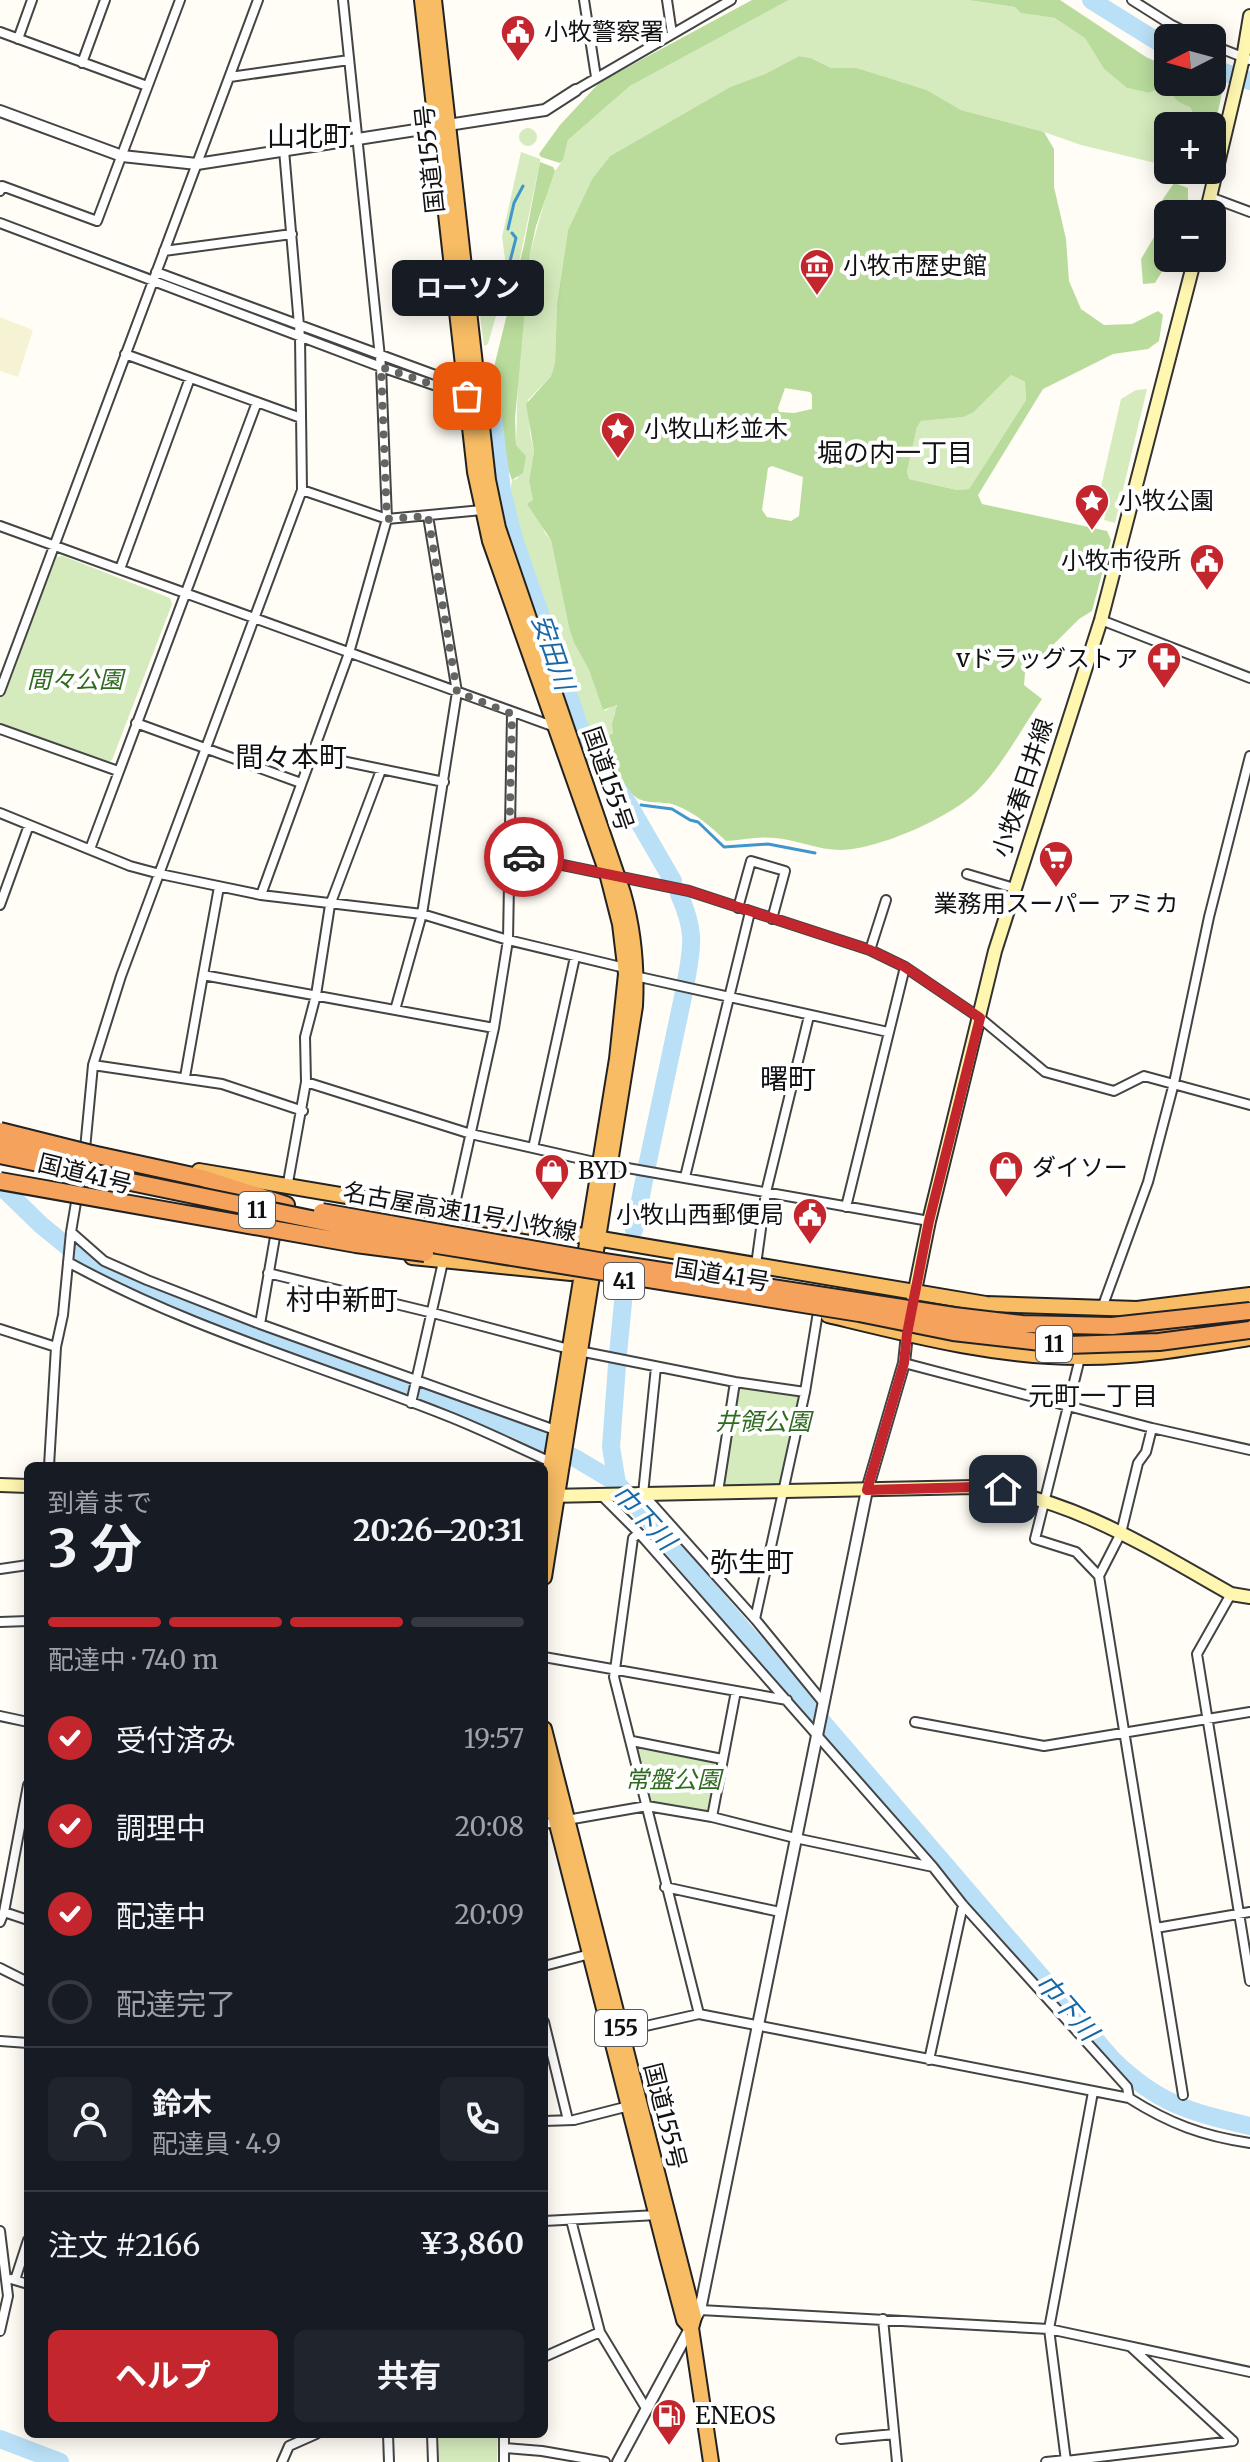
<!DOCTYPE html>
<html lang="ja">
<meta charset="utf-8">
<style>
:root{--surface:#171b24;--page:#20242c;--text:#f1f3f6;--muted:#9ea1a6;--line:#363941;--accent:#c4262e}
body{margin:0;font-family:Merriweather,"Noto Sans JP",serif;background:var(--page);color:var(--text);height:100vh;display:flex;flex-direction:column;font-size:30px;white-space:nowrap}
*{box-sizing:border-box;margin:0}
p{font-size:26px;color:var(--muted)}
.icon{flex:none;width:44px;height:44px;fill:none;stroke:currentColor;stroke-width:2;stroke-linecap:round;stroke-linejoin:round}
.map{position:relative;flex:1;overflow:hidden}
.drawer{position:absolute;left:24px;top:1462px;width:524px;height:976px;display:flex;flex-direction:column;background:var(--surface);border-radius:12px;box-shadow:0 4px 20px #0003}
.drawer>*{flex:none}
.needle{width:52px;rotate:264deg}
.controls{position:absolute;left:1154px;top:24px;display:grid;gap:16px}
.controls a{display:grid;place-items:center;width:72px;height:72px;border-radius:12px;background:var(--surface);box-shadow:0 4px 20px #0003;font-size:40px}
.pin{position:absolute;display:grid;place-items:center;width:68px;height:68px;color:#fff;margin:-34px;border-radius:16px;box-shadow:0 4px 12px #0006}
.courier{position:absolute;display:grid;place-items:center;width:80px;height:80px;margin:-40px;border:6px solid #c4262e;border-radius:50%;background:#fff;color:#222;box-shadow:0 2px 10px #0007}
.bubble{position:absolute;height:56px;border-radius:12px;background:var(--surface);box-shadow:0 4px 20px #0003;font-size:26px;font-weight:700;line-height:56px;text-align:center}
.summary em{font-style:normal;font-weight:700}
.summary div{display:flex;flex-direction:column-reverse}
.summary{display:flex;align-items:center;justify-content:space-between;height:136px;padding:0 24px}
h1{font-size:52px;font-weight:700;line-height:60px}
.bar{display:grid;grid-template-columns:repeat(4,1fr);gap:12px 8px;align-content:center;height:96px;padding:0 24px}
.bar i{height:10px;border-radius:6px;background:var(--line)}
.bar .active{background:var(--accent)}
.bar p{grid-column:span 4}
.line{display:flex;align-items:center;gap:20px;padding:0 24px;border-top:2px solid var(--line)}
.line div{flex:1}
.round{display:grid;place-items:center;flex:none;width:84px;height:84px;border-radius:12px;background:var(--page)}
ol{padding:0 24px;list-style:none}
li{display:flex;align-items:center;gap:24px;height:88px}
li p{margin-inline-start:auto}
li .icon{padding:8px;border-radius:50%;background:var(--accent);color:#fff;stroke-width:4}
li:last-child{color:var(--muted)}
li i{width:44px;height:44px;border:4px solid var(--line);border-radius:50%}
.primary-button{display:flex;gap:16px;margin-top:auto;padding:16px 24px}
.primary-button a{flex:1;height:92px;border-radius:12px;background:var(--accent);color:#fff;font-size:32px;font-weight:700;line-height:92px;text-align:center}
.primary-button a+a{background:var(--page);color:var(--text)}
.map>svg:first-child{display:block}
.farmland{fill:#f6f3d4}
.green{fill:#d5ebbd}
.forest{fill:#b9dc9c;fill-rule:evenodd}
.water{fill:#b9e0f7;stroke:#3f96cf;stroke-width:2}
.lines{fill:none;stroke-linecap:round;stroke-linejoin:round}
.stream{stroke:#3f96cf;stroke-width:3}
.river{stroke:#b9e0f7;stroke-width:18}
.minor-casing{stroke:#444;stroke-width:12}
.tertiary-casing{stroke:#444;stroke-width:14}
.secondary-casing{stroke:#333;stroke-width:16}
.trunk-casing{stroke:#222;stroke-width:18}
.motorway-casing{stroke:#222;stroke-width:20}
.minor{stroke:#fff;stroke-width:8}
.tertiary{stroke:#fff;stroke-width:10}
.secondary{stroke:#fff6b0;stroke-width:12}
.trunk{stroke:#f7bc64;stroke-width:14}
.motorway{stroke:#f5a25d;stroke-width:16}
.motorway-bridge-casing{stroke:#222;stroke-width:20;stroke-linecap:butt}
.motorway-bridge{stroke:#f5a25d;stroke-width:16}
.done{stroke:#646461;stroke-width:8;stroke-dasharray:0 14.4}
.route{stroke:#c4262e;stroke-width:10}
.labels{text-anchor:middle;stroke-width:8;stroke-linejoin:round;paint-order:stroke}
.shield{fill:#fff;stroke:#585858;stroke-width:2}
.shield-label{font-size:22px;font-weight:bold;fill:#111}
.poi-label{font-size:24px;fill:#111;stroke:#fff;text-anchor:start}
.street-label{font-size:24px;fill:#111;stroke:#fff}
.park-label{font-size:24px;font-style:italic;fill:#2f6b1f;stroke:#fff}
.neighbourhood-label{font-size:26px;fill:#111;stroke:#fff}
.water-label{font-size:26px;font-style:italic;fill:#1768a6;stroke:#fff}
.quarter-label{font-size:28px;fill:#111;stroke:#fff}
</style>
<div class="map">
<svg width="1250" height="2462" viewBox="0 0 1250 2462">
<rect width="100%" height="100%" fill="#fffdf5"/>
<path class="farmland" d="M0,317L33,330L18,377L0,371Z"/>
<path class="green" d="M789,0H968L1015,7L1035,15L1055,18L1085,37L1104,69L1127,88L1149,93L1165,86L1169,88L1171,94C1187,105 1194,105 1194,126H1168V166L1081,145L1044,132L961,110L927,90L857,68H831L811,58L799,56L765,74L730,87L610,156L592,179L568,230L557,303L555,363L551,376L528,400L530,434L534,451L529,481L533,500L545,533L551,540L569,628L574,643L589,670L603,709L605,711L616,704L617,709L614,714L613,733L595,744L591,740C575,691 502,519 512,480L517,479L525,455L516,445L518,376L530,253L546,196L555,171L563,160L568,140L630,86Z
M519 137a9 9 0 1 1 18 0a9 9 0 1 1-18 0Z
M521,152L540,159V162L514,286L509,287L502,237Z
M499,266L501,298L488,344L484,346L474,269Z
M1011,375L1025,382L1026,400L969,489L957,490L909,479L907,472L917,427L921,421L964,417L974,412Z
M1147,389L1115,523L1104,520L1105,515L1095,513L1121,399L1136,390Z
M63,556L170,598L172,604L112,760L107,763L0,724V696L56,557Z
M735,1382L805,1392L784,1491L718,1492Z
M638,1747L715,1763L708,1811L652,1803Z
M437,2434H498L497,2462H438Z"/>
<path class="forest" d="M752,0H789L630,86L568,140L563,160L560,163L541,157L539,154L560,125L600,82Z
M968,0H1060L1146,57L1168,67V82C1188,82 1207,80 1222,93L1212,138V126H1194C1193,97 1186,112 1173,96C1170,92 1168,88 1165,86L1149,93L1127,88L1104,69L1085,38L1055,18L1021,13L1015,7Z
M799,56L811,58L831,68H857L927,90L961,110L1044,132L1054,149V187L1066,239L1069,281L1081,309L1104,325L1132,324L1158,311L1163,315L1159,341L1148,349L1113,354L1043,389L978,495L982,504L1107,531L1111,540L1092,611L1079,619L1025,673L1024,685L1042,699C1022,728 1004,763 979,789C953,817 879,849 841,850C818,850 798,840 775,838C760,836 742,840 726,841C710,826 696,813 675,805C662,800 645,806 633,795C619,784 607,759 595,744L613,733L612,724L617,705L603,710L589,670L574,643L569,628L551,540L527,504L533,500L529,481L534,451L526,404L551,376L555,363L557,303L568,230L592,179L610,156L730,87L765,74ZM1011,375L1025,382L1026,400L969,489L957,490L909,479L907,472L917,427L921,421L964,417L974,412ZM785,388L810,392L812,395V409L794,413L779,412L778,408ZM772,466L803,477L799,516L791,521L767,517L762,510L768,468Z
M540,162L553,167L555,171L536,226L530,253L515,419L516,445L526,456L523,473L512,480L506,463L494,367L524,245Z
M1174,183L1188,188V214H1168V258H1170L1155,283L1143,284L1141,259L1166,217L1163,199Z"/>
<path class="water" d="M498,272L501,293L495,315C483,310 487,305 487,294C487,288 483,282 483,276Z"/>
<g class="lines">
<path class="stream" d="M26,229L306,332
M508,229L514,203L523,186
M504,272L508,269L516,238L512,233
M641,805L672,809L690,820L698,822L724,847L768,844L815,853"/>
<path class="river" d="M1091,0L1168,48
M1212,68L1250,81
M306,332L455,388
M491,400L502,490L514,539L586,745L629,805L673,881
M679,894C695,930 693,944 686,981
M647,1166L684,992
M3,1188L41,1225L68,1247L129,1281L273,1340L516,1429L575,1458L617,1483L1113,2060C1158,2104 1190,2112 1250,2126
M634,1230L645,1176
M618,1354L624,1292
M617,1483L611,1447L617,1365
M0,2439L60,2462"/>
<g class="minor-casing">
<path id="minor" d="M584,0L596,77
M667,0L672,34
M1132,0L1170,24L1198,38
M0,32L147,86
M18,39L32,0
M1212,45L1250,60
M82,63L105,0
M230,77L349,60
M576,90L731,0
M0,191L2,186L97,221L180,0
M1210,197L1250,212
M0,223L381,367L466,396
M164,251L292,234
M156,272L465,386
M125,354L301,418
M302,490L387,519L482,510
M0,526L555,727
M120,569L190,378
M1101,620L1250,678
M0,691L258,0
M136,723L301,783
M0,729L118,771
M313,755L444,782
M0,813L130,866L160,874L261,895L422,914L508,940L625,968
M90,849L257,402
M509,854L689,891L870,950L905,967L980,1018L1045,1072L1114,1091L1144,1076L1250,1105
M967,874L1014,888
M219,887L203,975L494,1028
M261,895L349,653L387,519L381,367L343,0
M0,905L29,825
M738,908L751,861L785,871L772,919
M870,950L886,900
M635,976L888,1032
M395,1010L422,914L457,692L428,516
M93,1065L222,1084L303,1111
M185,1077L203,975
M306,1082L305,1037L316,995L330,905L381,770
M533,1148L575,957
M685,1177L750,912
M287,1188L306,1082L471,1134L599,1163L929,1221
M846,1207L905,967
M453,1213L494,1028L508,940L512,714
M71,1232L104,1261L147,1280L260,1324L555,1430
M68,1262C187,1328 319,1365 445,1415C481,1429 515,1446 551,1462
M756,1265L766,1192L809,1016
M268,1273L433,1313L569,1349L735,1382L805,1392
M1102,1308L1148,1182L1174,1083L1209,917L1250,756
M260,1324L275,1237
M0,1329L56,1347
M1080,1358L1035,1539L1076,1552L1099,1576
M904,1363L1152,1428L1250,1450
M656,1367L643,1494L755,1619L823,1702
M411,1403L443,1262
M1152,1428L1146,1452L1138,1463L1121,1533L1099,1576L1183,2095
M49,1466L56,1347L63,1315L71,1232L85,1149L93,1065L121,976L302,490L300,337L284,150
M718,1492L735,1382
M601,1495L639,1533L933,1867
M639,1533L633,1538L614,1677L699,2014
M0,1569L28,1565
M1231,1594L1197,1654L1250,1981
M755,1619L805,1392L818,1312
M0,1622L28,1621
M544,1657L787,1700
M0,1716L28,1722
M915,1722L1044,1746L1250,1712
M632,1741L722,1759
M712,1817L736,1691
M544,1824L647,1806L712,1817L795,1838L933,1867L963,1905L1127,2087L1129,2098
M665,1887L780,1912
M4,1912L28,1920
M0,1922L4,1912L28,1785
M1156,1928L1250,1912
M544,1966L590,1954
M0,1968L28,1982
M544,2022L568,2120
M619,2032L699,2014L1129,2098C1170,2124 1203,2136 1250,2143
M0,2041L28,2043
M929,2060L963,1905
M1093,2092L1049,2329L1066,2461L1233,2441
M544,2121L574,2120L629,2106
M571,2220L600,2332L647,2410
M544,2221L657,2215
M0,2231L8,2296L0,2331
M11,2279L28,2284
M15,2280L28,2240
M700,2310L1049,2329L1250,2372
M883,2319L897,2462
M1131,2347L1233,2441
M544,2357L600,2332
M388,2434L389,2462
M432,2434L433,2462
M841,2439L894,2434
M504,2448L542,2451L605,2462
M282,2462L289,2446L316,2434
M504,2462V2434
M1046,2462L1066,2460"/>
</g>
<g class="tertiary-casing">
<path id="tertiary" d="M0,111L122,156L197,164L545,110L576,90
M618,2462L700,2310L867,1490L904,1363L907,1334"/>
</g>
<g class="secondary-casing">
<path id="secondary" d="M1206,214L1243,58L1250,16
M910,1315L929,1221L995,951L1101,620L1195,258
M0,1485L28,1486
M549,1496L975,1487C1068,1495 1151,1549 1231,1594L1250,1597"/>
</g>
<g class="trunk-casing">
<path id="trunk" d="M422,0L475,472L490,541L607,873L620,924L626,974L617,1059L544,1507
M434,0L488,480L498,528L623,893C634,931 637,967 635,1006L544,1577
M199,1171L986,1304L1137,1309L1250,1295
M412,1257L571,1273
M828,1315C911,1335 994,1357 1080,1357C1137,1358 1194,1347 1250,1338
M544,1729L694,2317L691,2328L711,2462
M544,1773L667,2256L684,2320L691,2328"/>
</g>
<g class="motorway-casing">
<path id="motorway" d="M92,1154L202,1178L286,1205
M1147,1331L1250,1319"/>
</g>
<use href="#minor" class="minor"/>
<use href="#tertiary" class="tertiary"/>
<use href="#secondary" class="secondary"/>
<use href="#trunk" class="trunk"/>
<use href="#motorway" class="motorway"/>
<g class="motorway-bridge-casing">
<path id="motorway-bridge" d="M0,1131L92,1154
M0,1143L33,1152
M0,1155L437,1245L859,1313L953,1332L1067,1345L1159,1342L1250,1330
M0,1181L356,1244L425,1253
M322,1212L604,1262L954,1316L1022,1324L1112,1326L1250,1311"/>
</g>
<use href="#motorway-bridge" class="motorway-bridge"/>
</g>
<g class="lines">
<path class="done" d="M467,396L381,367L387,519L428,516L457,692L512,714L509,854L524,857"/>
<path class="route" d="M524,857L689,891L870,950L905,967L980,1018L929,1221L907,1334L904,1363L867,1490L975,1487L1003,1489"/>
</g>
<defs>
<g id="civic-pin" transform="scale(1.8)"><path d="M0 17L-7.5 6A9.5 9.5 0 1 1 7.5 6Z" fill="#c4262e" stroke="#fff"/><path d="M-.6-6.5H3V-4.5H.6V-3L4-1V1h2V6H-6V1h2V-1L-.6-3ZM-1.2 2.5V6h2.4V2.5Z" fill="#fff"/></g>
<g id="museum-pin" transform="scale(1.8)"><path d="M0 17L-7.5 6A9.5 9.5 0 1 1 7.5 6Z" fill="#c4262e" stroke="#fff"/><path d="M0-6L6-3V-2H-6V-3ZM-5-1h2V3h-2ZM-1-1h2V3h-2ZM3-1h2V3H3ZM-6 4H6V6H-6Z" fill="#fff"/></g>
<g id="sight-pin" transform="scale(1.8)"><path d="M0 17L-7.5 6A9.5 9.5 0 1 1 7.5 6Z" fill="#c4262e" stroke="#fff"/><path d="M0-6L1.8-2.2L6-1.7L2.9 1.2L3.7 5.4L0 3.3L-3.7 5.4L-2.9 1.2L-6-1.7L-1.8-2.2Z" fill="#fff"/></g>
<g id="pharmacy-pin" transform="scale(1.8)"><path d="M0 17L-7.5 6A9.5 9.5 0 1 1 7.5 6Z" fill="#c4262e" stroke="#fff"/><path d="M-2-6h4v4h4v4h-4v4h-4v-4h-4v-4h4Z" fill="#fff"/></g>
<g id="supermarket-pin" transform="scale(1.8)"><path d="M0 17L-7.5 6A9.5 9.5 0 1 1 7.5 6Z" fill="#c4262e" stroke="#fff"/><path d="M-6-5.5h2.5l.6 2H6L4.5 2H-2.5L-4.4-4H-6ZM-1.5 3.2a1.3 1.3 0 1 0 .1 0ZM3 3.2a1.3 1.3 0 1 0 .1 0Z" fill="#fff"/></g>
<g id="shop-pin" transform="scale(1.8)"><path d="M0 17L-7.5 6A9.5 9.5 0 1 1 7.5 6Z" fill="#c4262e" stroke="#fff"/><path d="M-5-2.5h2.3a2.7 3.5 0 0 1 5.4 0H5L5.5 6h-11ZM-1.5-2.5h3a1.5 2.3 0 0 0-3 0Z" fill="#fff"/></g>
<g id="fuel-pin" transform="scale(1.8)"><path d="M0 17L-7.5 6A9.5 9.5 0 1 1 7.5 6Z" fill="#c4262e" stroke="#fff"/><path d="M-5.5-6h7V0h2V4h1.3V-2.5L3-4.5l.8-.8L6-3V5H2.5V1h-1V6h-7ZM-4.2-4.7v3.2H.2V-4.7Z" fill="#fff"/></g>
</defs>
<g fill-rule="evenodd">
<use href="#civic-pin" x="518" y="32"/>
<use href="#museum-pin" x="817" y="266"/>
<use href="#sight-pin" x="618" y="429"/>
<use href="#sight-pin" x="1092" y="501"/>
<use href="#civic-pin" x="1207" y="561"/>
<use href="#pharmacy-pin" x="1164" y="659"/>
<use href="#supermarket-pin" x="1056" y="858"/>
<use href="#shop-pin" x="1006" y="1168"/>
<use href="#shop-pin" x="552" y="1171"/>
<use href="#civic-pin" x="810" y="1215"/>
<use href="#fuel-pin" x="669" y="2416"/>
</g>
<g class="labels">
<g class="shield">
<rect x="239" y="1192" width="36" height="36" rx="6"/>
<rect x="604" y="1263" width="40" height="36" rx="6"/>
<rect x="1036" y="1326" width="36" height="36" rx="6"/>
<rect x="595" y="2010" width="52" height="36" rx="6"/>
</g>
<g class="shield-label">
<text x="257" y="1218">11</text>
<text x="624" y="1289">41</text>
<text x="1054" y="1352">11</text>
<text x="621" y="2036">155</text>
</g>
<g class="poi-label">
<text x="544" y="40">小牧警察署</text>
<text x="843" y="274">小牧市歴史館</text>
<text x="644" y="437">小牧山杉並木</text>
<text x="1118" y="509">小牧公園</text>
<text x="1181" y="569" text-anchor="end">小牧市役所</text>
<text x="1138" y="667" text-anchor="end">vドラッグストア</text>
<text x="1056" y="912" text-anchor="middle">業務用スーパー アミカ</text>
<text x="1032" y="1176">ダイソー</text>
<text x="578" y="1179">BYD</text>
<text x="784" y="1223" text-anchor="end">小牧山西郵便局</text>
<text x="695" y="2424">ENEOS</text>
</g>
<g class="street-label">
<text transform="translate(430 159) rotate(-96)" y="8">国道155号</text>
<text transform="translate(608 779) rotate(71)" y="8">国道155号</text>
<text transform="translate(1023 788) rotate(-72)" y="8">小牧春日井線</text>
<text transform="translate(85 1174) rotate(14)" y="8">国道41号</text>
<text transform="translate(460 1212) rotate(10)" y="8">名古屋高速11号小牧線</text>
<text transform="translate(722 1275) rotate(9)" y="8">国道41号</text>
<text transform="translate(665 2116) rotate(76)" y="8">国道155号</text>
</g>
<g class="park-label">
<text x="75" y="688">間々公園</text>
<text x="763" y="1430">井領公園</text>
<text x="673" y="1788">常盤公園</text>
</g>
<g class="neighbourhood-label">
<text x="895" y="462">堀の内一丁目</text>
<text x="1093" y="1405">元町一丁目</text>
</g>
<g class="water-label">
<text transform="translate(553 652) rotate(71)" y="9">安田川</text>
<text transform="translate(644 1517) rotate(47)" y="9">巾下川</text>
<text transform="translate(1067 2007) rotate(49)" y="9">巾下川</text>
</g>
<g class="quarter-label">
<text x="309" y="146">山北町</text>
<text x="291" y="767">間々本町</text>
<text x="788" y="1089">曙町</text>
<text x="342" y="1310">村中新町</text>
<text x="752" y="1572">弥生町</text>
</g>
</g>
</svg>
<div class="controls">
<a><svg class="needle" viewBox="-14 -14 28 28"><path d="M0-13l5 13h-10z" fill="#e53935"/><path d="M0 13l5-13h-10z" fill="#9ea1a6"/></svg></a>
<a>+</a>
<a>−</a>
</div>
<div class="pin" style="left:467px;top:396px;background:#ea580c"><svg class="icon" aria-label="bag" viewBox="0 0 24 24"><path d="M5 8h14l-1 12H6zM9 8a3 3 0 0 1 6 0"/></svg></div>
<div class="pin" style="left:1003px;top:1489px;background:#1f2937"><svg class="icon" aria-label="home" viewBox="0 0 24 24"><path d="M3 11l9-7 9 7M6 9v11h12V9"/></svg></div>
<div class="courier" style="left:524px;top:857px"><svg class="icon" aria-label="car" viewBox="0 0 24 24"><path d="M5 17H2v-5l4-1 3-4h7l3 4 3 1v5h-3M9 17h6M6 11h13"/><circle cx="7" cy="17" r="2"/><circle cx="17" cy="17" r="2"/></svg></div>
<div class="bubble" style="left:392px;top:260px;width:152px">ローソン</div>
<section class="drawer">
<div class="summary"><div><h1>3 分</h1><p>到着まで</p></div><em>20:26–20:31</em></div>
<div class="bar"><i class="active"></i><i class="active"></i><i class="active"></i><i></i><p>配達中 · 740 m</p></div>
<ol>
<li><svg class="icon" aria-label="check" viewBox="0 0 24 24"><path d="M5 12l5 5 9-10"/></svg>受付済み<p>19:57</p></li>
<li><svg class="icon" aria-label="check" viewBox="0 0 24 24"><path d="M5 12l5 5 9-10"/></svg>調理中<p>20:08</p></li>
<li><svg class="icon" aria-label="check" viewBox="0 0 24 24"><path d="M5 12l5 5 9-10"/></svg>配達中<p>20:09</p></li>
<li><i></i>配達完了</li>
</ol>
<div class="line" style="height:144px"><a class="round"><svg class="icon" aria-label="person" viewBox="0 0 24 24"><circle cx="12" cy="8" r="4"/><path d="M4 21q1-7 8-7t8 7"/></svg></a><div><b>鈴木</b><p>配達員 · 4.9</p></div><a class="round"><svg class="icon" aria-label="phone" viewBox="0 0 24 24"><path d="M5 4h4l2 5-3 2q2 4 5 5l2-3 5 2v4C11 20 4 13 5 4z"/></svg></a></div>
<div class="line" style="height:104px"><div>注文 #2166</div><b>¥3,860</b></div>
<div class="primary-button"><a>ヘルプ</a><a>共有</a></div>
</section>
</div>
